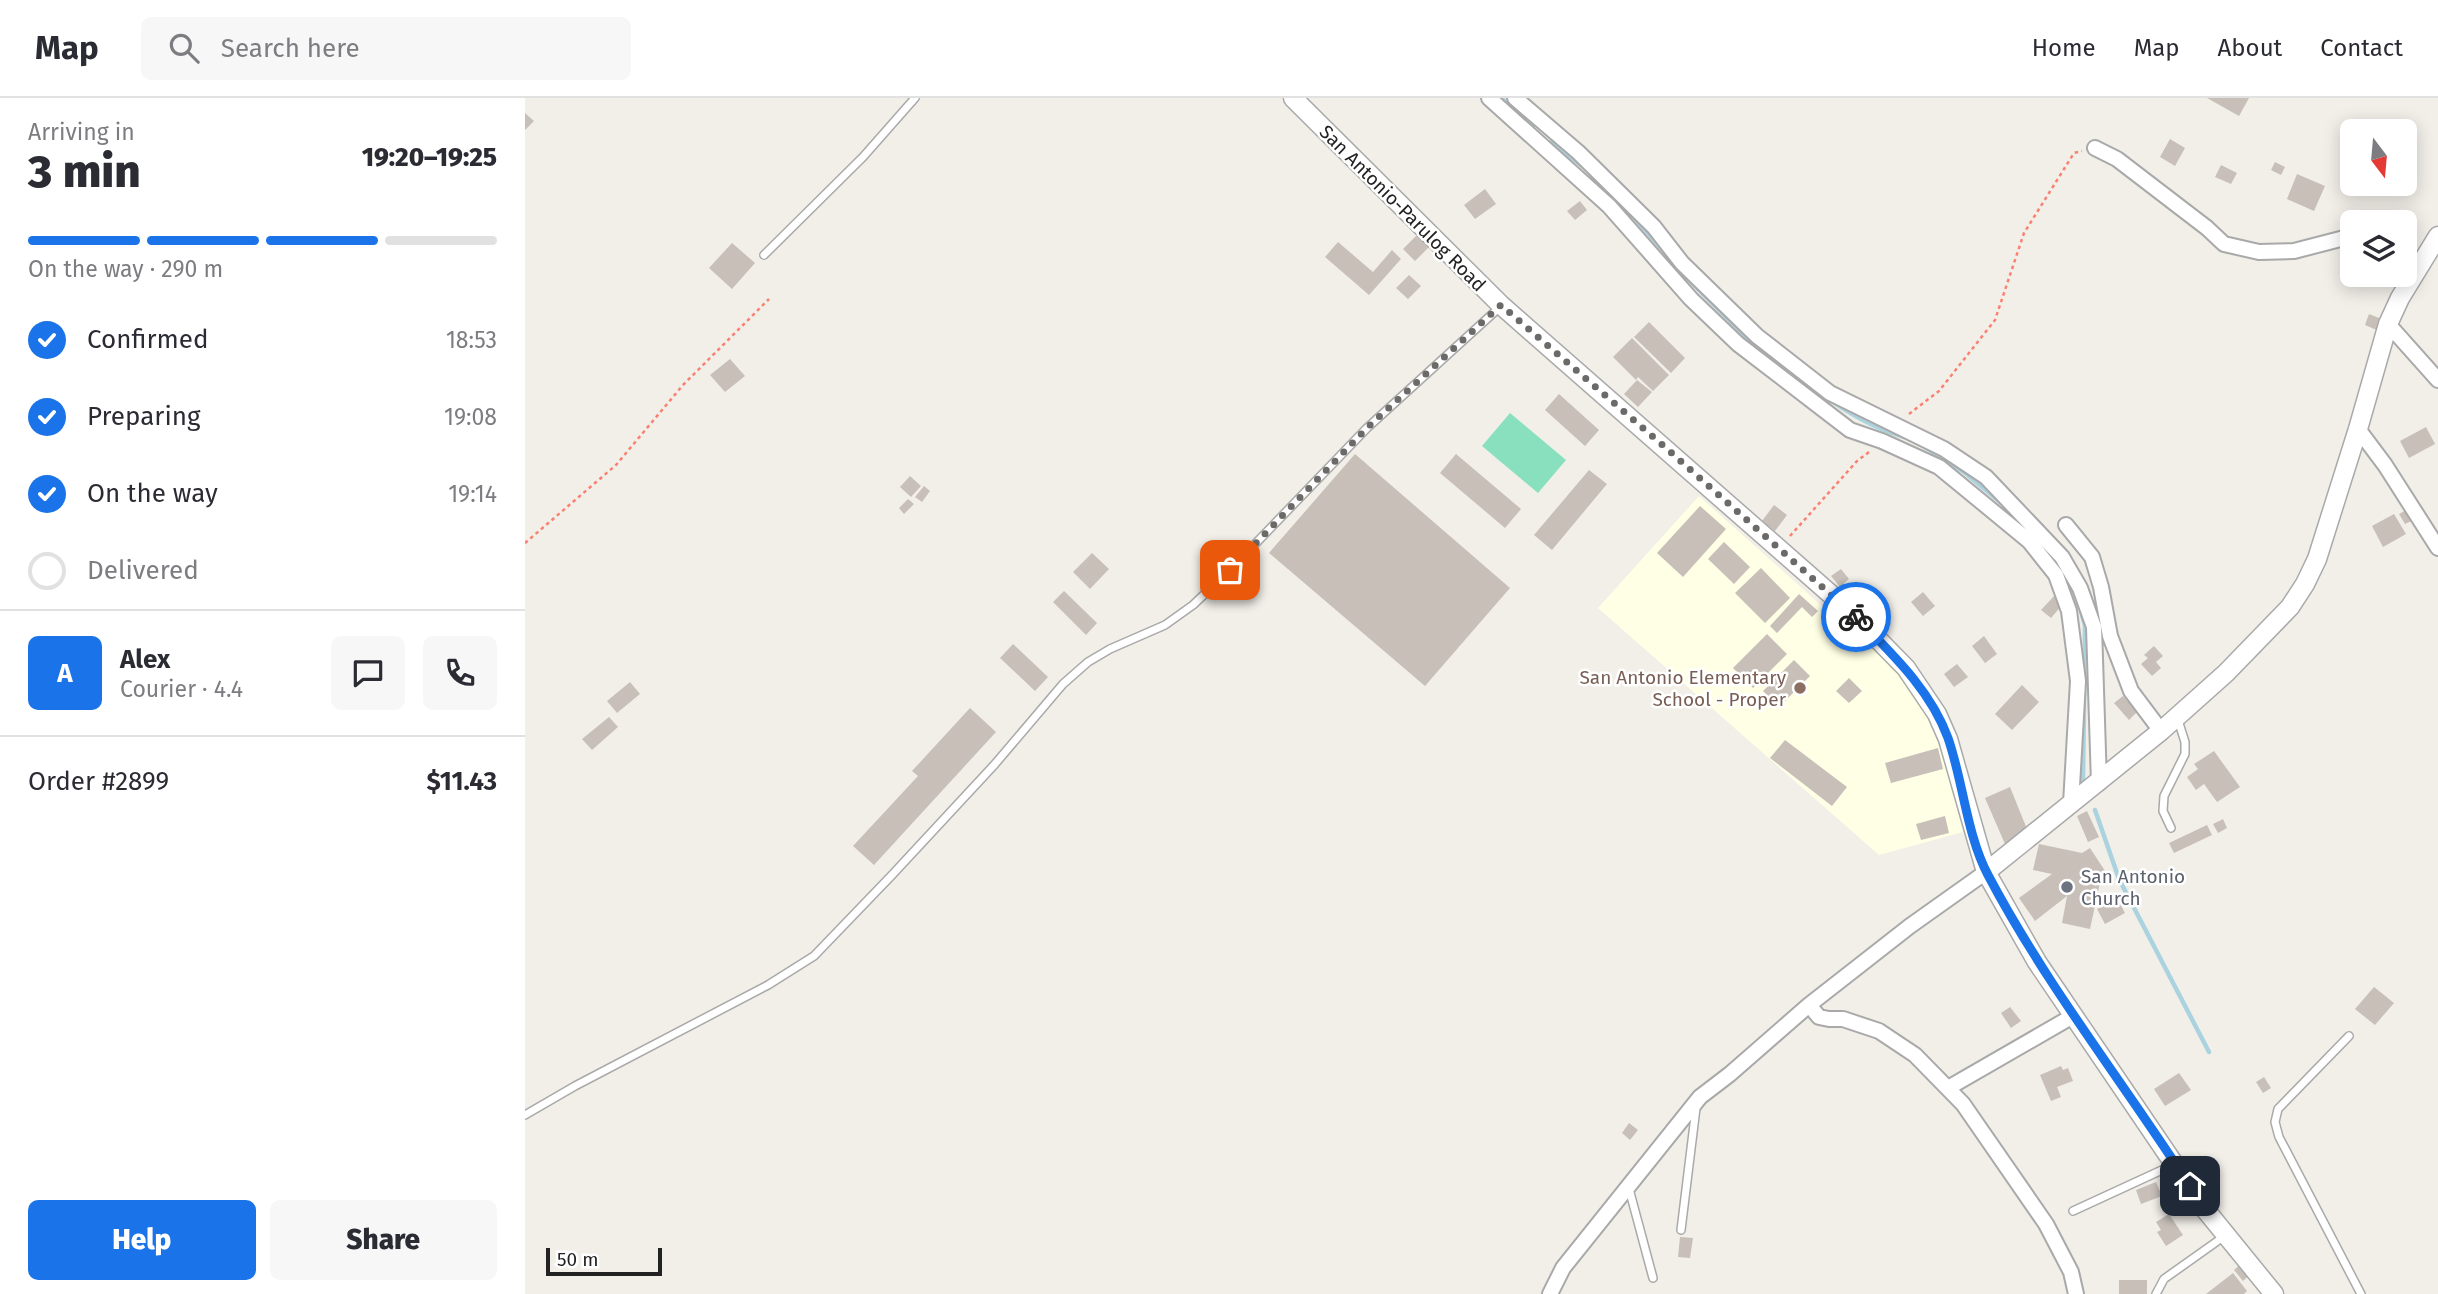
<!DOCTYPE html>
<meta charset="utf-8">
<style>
:root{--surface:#fff;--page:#f7f7f7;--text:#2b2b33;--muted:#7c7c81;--line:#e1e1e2;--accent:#1a73e8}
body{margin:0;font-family:"Fira Sans",sans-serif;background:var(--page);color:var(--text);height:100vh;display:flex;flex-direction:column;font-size:26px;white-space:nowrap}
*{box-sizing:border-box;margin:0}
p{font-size:23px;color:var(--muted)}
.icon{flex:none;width:38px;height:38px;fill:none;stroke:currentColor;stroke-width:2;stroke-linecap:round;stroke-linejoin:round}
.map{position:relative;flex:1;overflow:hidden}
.side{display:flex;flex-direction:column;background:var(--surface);width:525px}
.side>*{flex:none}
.needle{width:46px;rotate:164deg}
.fabs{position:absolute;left:1815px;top:21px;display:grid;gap:14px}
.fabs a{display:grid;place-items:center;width:77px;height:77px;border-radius:10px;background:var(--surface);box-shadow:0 4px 18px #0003;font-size:35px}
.scale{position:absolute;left:21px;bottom:18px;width:116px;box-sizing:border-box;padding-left:7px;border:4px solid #222;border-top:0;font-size:19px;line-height:24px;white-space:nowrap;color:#222;-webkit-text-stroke:5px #fff;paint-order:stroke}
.pin{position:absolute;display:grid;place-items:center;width:60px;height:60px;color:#fff;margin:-30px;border-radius:14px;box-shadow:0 4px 10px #0006}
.courier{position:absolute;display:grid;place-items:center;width:70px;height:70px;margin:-35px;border:5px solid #1a73e8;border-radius:50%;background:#fff;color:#222;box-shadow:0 2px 9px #0007}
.summary em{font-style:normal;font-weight:800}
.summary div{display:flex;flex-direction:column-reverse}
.summary{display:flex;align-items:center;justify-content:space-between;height:119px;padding:0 28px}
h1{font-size:46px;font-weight:800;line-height:52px}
.bar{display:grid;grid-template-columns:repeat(4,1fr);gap:10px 7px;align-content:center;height:84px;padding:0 28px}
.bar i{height:9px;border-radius:5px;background:var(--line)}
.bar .current{background:var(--accent)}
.bar p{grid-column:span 4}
.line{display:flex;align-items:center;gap:18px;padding:0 28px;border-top:2px solid var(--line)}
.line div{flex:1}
.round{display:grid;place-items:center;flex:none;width:74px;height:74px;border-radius:10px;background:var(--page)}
ol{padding:0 28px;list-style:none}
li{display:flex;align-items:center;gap:21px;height:77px}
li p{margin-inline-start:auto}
li .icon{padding:7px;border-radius:50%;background:var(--accent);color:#fff;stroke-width:4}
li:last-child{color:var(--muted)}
li i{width:38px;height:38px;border:4px solid var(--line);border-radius:50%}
.button{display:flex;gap:14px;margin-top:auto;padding:14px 28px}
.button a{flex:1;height:80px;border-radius:10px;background:var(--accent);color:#fff;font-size:28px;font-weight:800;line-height:80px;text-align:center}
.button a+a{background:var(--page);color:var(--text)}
header{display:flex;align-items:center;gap:42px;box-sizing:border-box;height:98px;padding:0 35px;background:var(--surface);border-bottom:2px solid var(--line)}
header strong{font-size:33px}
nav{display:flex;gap:38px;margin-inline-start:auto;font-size:24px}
.search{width:490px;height:63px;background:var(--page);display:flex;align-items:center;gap:18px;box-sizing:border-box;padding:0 24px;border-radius:10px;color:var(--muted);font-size:26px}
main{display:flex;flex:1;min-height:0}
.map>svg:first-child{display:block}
.education{fill:#ffffe5}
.pitch{fill:#88e0be}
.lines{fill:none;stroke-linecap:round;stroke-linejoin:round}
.stream{stroke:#aad3df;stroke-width:4.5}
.building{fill:#c7bfb8}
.service-casing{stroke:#a9a9a9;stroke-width:10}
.minor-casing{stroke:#a9a9a9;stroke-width:18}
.tertiary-casing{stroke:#a9a9a9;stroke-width:21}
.path{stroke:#fa8072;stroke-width:2.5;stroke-dasharray:3.5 3.5;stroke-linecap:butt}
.service{stroke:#fff;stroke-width:7}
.minor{stroke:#fff;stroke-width:14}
.tertiary{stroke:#fff;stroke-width:18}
.done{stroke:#6b6a68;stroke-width:7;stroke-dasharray:0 12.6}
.route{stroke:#1a73e8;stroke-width:9}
.education-dot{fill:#8d6e63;stroke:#fff;stroke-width:2.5}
.worship-dot{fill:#6b7280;stroke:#fff;stroke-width:2.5}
.labels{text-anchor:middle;stroke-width:5;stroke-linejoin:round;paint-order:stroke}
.street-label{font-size:19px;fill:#222;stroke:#fff}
.education-label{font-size:19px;fill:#785e54;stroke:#fff;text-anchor:end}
.worship-label{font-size:19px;fill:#5b616d;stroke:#fff;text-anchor:start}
</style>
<header>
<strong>Map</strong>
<div class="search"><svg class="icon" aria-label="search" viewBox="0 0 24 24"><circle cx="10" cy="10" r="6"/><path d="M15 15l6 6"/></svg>Search here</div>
<nav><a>Home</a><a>Map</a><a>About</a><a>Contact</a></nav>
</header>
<main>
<section class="side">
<div class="summary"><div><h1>3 min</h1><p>Arriving in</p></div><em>19:20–19:25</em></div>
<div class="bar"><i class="current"></i><i class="current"></i><i class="current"></i><i></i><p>On the way · 290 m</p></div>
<ol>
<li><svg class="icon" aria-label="check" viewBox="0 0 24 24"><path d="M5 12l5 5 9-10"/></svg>Confirmed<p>18:53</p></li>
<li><svg class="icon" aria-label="check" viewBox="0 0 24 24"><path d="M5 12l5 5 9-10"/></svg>Preparing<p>19:08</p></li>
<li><svg class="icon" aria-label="check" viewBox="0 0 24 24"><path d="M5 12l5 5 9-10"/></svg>On the way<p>19:14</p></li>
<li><i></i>Delivered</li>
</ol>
<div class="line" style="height:126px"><b class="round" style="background:var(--accent);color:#fff">A</b><div><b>Alex</b><p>Courier · 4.4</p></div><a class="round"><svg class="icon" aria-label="chat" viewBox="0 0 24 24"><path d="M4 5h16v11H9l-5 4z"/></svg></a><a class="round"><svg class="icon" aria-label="phone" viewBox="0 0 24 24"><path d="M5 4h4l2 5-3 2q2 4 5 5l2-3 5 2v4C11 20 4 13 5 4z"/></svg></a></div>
<div class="line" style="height:91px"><div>Order #2899</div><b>$11.43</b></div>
<div class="button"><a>Help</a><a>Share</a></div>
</section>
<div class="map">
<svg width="1913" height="1196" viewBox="0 0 1913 1196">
<rect width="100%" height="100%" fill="#f2efe9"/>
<path class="education" d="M1174,398L1298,509L1374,572L1400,607L1414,639L1438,734L1354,757L1073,510Z"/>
<path class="pitch" d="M985,315L1041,362L1013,395L957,348Z"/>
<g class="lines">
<path class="stream" d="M976,0L1008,28
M1026,44L1060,70
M1106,116L1144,159
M1156,174L1230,248L1274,280
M1307,303C1332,321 1354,332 1383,340
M1397,347L1439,374L1480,408
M1517,448L1542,480
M1556,513L1560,528L1558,683
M1570,712L1594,781L1684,954"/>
</g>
<path class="building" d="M1682,0H1724L1714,18Z
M0,15L9,23L0,32Z
M1645,41L1660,50L1650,68L1635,59Z
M1750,64L1760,69L1756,77L1746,72Z
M1696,67L1712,75L1706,86L1690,79Z
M1772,76L1800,88L1789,113L1762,101Z
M960,91L971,106L950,121L939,107Z
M1055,103L1062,112L1050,122L1042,113Z
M896,133L908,145L890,163L878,151Z
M813,144L848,174L867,152L876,161L844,197L800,159Z
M207,145L230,165L207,191L184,170Z
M884,177L896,188L883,201L871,190Z
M1844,216L1859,222L1854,233L1840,227Z
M1124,224L1160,260L1146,275L1109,239Z
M1107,240L1144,277L1128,293L1113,279L1111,282L1088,259Z
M205,261L220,278L200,294L185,277Z
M1112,282L1127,294L1113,309L1099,296Z
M1034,296L1074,332L1060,348L1020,312Z
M1901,329L1910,346L1884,360L1875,343Z
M830,356L985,490L900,588L744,455Z
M931,356L996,411L980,430L915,375Z
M1064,372L1082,386L1027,452L1009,437Z
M385,378L396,388L386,399L375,389Z
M399,388L405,393L397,404L390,399Z
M383,401L389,406L379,416L374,410Z
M1249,407L1262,417L1250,433L1237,423Z
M1175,408L1201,431L1158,479L1132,455Z
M1887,409L1893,420L1880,426L1874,416Z
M1869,416L1881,436L1858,449L1847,428Z
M1199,444L1225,469L1209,486L1183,461Z
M567,455L584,471L565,491L548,474Z
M1236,470L1265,500L1240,525L1210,495Z
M1316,471L1324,481L1315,489L1306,478Z
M539,493L572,525L561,537L528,504Z
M1398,494L1410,508L1398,518L1386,504Z
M1274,496L1293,513L1287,519L1277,509L1252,535L1245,528Z
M1529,498L1538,506L1526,520L1516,512Z
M1242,536L1262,556L1228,590L1208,570Z
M1459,538L1472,556L1460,565L1447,548Z
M488,546L523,579L510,593L475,560Z
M1629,548L1638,558L1631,564L1636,570L1627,578L1616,566L1623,560L1619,557Z
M1269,562L1285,578L1254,609L1238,593Z
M1432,566L1443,579L1429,589L1419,576Z
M1324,580L1337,593L1324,605L1311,593Z
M105,584L115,596L92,615L82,603Z
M1497,587L1514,604L1487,632L1470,616Z
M1598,598L1612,614L1604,622L1589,605Z
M445,610L471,634L349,767L328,748L393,678L387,673Z
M84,619L93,629L67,652L57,641Z
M1260,642L1322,689L1307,708L1245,660Z
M1413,650L1418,671L1366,685L1360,665Z
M1689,653L1715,689L1692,704L1679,686L1671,692L1662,679L1673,671L1669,666Z
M1485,689L1504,736L1480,746L1460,700Z
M1562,713L1574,739L1563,744L1552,718Z
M1420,718L1424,735L1396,742L1391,726Z
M1698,721L1702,730L1693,735L1688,726Z
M1682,727L1687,737L1649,755L1644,745Z
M1514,746L1557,755L1565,750L1582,776L1576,780L1565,831L1537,825L1542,798L1510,823L1494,800L1527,776L1508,772Z
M1592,800L1600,815L1580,826L1572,811Z
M1849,889L1869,905L1850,927L1830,911Z
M1485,909L1496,923L1486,930L1476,915Z
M1536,968L1538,972L1543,970L1548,983L1532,989L1536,999L1526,1003L1515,977Z
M1654,975L1666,992L1640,1008L1629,991Z
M1739,979L1746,990L1738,995L1731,984Z
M1104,1025L1113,1032L1105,1042L1097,1035Z
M1631,1084L1637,1098L1616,1106L1611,1092Z
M1644,1116L1658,1137L1641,1148L1632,1134L1636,1132L1631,1124Z
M1155,1139L1168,1140L1165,1160L1153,1159Z
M1720,1162L1729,1173L1718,1183L1709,1172Z
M1708,1175L1722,1193L1719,1196H1681Z
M1594,1182H1622V1196H1594Z"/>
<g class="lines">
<g class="service-casing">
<path id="service" d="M239,157L338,59L390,0
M1646,730L1638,713L1639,698L1660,656V644L1652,619
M1824,938L1753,1011L1750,1024L1754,1039L1836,1196
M0,1017L50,988L243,887L289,858L367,777L470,666L538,586L563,564L585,551L640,527L668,507L705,472L842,330L975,209
M1103,1087L1128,1180
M1548,1113L1650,1066
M1156,1132L1171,1010
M1631,1196L1639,1181L1701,1137"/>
</g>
<g class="minor-casing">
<path id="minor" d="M964,0L1084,108L1166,201L1213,246L1325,332L1357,343L1414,369L1504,443L1531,477L1544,513L1553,583L1546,706
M990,0L1053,54L1129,129L1157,165L1232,238L1305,295L1419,351L1461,379L1537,459L1555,490L1569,529L1574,685
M1570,50L1592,61L1682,130L1699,146L1734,154L1769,153L1827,138
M1880,161L1891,173
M1863,226L1913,282
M1833,331L1860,367L1913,450
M1541,427L1567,459L1576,489L1585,538L1606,593L1636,633
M1284,907L1294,919L1304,921H1318L1354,933L1390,957L1438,1006L1521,1126L1546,1174L1551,1196
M1423,990L1548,918
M1025,1196L1038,1170L1175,999L1205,976L1284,907L1385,828L1461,774"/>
</g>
<g class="tertiary-casing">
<path id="tertiary" d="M768,0L976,207L1327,515L1381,570L1412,616L1423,641L1461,774L1512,864L1679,1110L1749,1196
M1461,774L1636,633L1701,575L1765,509L1780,486L1792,461L1833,331L1863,226L1875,200L1913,138"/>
</g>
<path class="path" d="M1384,316L1414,293L1470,222L1499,135L1549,55L1557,53
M1265,438L1332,363L1344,354
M0,445L91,367L158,287L244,201"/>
<use href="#service" class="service"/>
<use href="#minor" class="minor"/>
<use href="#tertiary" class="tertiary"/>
</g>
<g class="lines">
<path class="done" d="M705,472L842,330L976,207L1141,350L1331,519"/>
<path class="route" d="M1331,519C1367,556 1405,591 1423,640C1438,683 1442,738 1463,777C1521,887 1598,984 1665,1088"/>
</g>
<circle class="education-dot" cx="1275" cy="590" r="7"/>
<circle class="worship-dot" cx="1542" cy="789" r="7"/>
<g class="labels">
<g class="street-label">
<text transform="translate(878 110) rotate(45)" y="7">San Antonio-Parulog Road</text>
</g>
<g class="education-label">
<text x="1261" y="586">San Antonio Elementary<tspan x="1261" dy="22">School - Proper</tspan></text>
</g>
<g class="worship-label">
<text x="1556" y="785">San Antonio<tspan x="1556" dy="22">Church</tspan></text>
</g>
</g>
</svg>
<div class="fabs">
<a><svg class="needle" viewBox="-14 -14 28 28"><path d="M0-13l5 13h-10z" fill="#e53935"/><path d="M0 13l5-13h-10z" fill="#7c7c81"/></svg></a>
<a><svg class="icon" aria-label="layers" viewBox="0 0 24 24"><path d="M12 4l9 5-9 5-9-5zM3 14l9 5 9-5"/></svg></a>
</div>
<div class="scale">50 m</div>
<div class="pin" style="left:705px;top:472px;background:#ea580c"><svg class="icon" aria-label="bag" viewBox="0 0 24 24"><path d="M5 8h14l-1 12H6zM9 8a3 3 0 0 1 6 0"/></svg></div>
<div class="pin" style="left:1665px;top:1088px;background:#1f2937"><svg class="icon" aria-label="home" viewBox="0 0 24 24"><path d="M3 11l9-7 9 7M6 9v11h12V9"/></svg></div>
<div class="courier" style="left:1331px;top:519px"><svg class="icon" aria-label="bike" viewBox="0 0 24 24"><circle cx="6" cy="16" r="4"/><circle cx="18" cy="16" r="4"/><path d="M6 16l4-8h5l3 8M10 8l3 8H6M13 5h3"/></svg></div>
</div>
</main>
